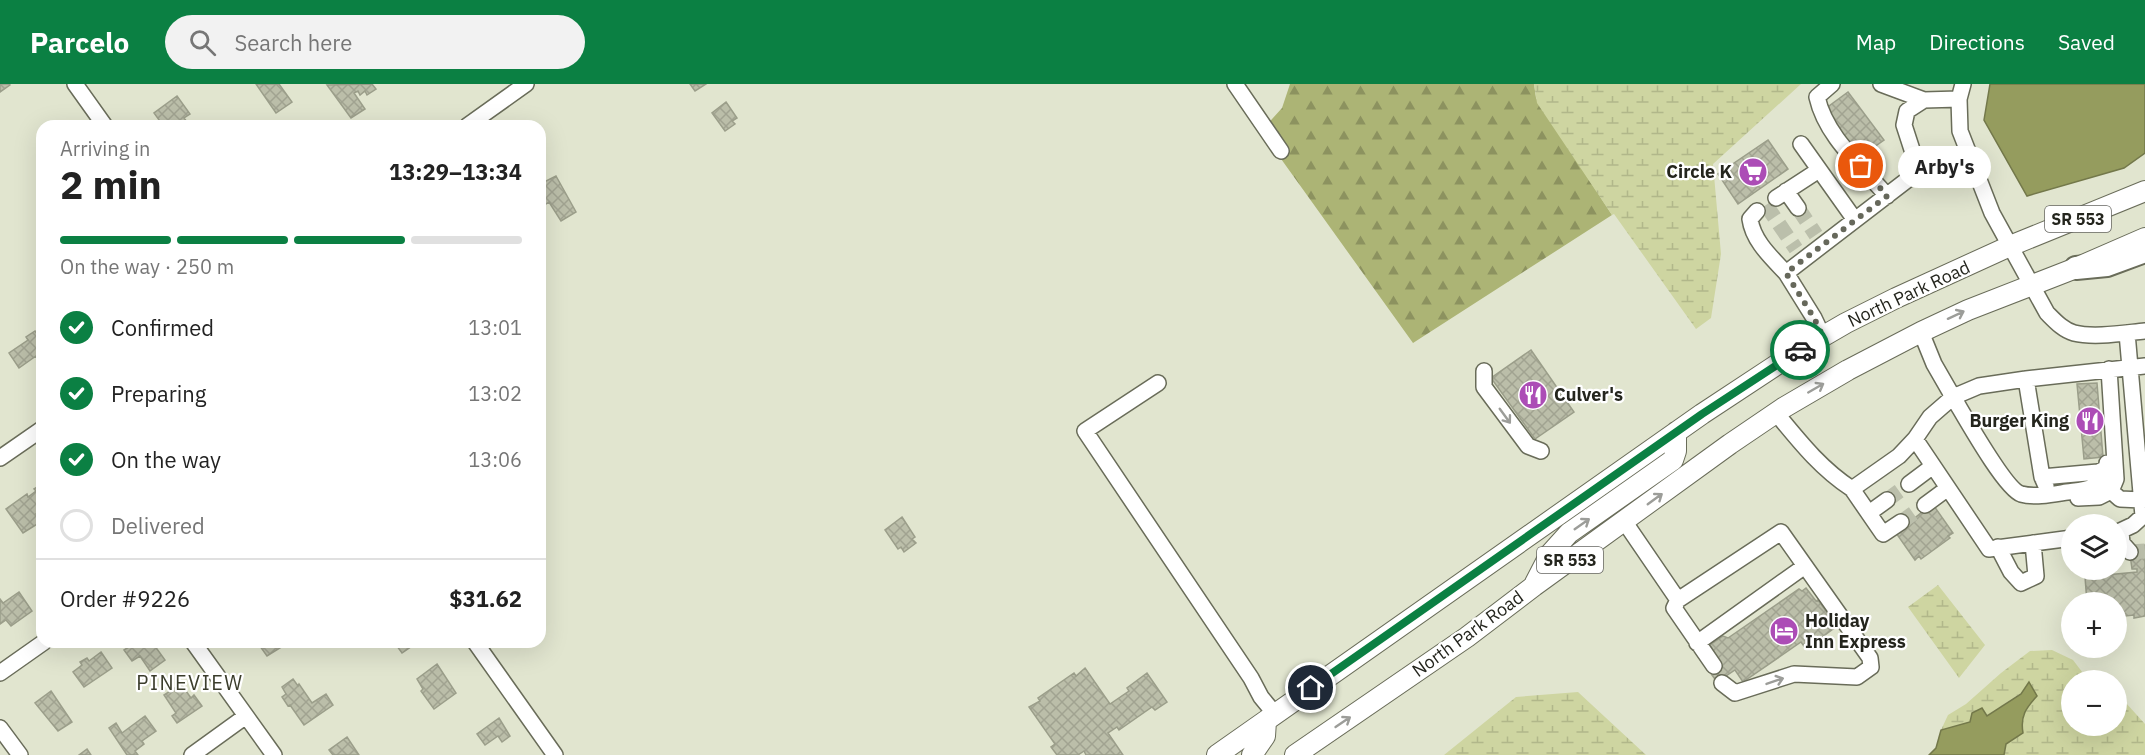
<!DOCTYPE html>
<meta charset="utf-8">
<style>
:root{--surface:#fff;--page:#f2f2f2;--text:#222;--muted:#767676;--line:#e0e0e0;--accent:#0b8043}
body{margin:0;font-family:"IBM Plex Sans",sans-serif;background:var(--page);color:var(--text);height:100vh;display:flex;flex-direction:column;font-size:22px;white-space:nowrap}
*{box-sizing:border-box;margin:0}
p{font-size:20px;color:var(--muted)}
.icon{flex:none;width:33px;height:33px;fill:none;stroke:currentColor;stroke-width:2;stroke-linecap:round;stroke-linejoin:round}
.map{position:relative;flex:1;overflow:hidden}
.drawer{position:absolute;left:36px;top:36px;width:510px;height:528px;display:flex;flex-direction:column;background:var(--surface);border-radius:18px;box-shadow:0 6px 24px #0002}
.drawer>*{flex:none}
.fabs{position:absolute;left:2061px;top:430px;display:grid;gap:12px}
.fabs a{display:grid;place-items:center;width:66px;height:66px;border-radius:50%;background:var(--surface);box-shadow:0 6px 24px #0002;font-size:30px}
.pin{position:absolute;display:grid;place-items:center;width:51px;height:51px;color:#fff;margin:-26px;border:3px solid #fff;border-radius:50%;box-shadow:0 2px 6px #0007}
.courier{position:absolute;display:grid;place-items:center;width:60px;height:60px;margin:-30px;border:4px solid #0b8043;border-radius:50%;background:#fff;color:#222;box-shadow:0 2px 8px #0007}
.bubble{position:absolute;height:42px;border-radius:21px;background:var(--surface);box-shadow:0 6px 24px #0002;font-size:20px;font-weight:700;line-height:42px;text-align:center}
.overview em{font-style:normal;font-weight:700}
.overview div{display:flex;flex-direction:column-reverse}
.overview{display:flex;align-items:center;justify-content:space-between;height:102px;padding:0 24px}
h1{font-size:39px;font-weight:700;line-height:45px}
.bar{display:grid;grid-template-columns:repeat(4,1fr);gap:9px 6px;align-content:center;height:72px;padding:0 24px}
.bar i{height:8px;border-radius:4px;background:var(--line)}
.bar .selected{background:var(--accent)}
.bar p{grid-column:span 4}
.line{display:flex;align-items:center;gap:15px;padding:0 24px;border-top:2px solid var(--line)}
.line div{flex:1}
ol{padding:0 24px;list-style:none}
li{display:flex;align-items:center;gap:18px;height:66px}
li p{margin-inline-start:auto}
li .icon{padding:6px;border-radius:50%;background:var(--accent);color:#fff;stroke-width:4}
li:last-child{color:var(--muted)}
li i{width:33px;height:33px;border:3px solid var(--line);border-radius:50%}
header{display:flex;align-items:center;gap:36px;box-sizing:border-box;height:84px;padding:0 30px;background:var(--accent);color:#fff}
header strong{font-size:28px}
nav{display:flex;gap:33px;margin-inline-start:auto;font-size:21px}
.search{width:420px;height:54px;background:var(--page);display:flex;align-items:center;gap:15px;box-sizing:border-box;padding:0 21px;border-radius:33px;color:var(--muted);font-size:22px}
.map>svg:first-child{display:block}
.forest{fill:url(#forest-firs)}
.wetland{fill:url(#wetland-marsh)}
.water{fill:#959c5e;stroke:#73784a;stroke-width:1.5}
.building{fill:url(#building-cross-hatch);stroke:#9b9e8a;stroke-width:1.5}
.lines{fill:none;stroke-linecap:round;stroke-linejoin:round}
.minor-tunnel{stroke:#bbbfab;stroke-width:15;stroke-dasharray:15 8;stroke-linecap:butt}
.minor-casing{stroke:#696c59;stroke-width:18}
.major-casing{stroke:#696c59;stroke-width:22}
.highway-casing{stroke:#696c59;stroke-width:26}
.minor{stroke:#fff;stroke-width:15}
.major{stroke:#fff;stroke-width:20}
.highway{stroke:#fff;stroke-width:22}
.oneway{stroke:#9c9d99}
.done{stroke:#66685b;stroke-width:6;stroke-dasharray:0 10.8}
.route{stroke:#0b8043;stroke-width:8}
.labels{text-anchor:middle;stroke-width:4.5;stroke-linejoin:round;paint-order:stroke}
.shield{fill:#fff;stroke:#666661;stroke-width:1.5}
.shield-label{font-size:16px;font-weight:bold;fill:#24251d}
.poi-label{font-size:18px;font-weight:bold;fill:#24251d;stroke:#fff;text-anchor:end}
.street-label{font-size:18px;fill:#24251d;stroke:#fff}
.neighbourhood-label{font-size:20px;letter-spacing:1.5px;fill:#3b3d2c;stroke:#fff}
</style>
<header>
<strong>Parcelo</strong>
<div class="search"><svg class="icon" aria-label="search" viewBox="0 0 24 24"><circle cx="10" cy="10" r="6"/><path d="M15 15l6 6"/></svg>Search here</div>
<nav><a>Map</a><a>Directions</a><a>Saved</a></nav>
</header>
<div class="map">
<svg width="2145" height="671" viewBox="0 0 2145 671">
<defs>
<pattern id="forest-firs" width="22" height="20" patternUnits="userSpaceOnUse" patternTransform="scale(1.5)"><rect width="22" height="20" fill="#acb475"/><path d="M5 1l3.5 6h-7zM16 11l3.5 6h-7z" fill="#8c925f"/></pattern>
<pattern id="wetland-marsh" width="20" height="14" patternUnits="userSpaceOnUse" patternTransform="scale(1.5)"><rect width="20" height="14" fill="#ced5a1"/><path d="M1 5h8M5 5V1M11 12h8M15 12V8" fill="none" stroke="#b1b78a"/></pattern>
<pattern id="building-cross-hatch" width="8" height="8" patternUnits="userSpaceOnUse" patternTransform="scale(1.5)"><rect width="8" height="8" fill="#bbbea9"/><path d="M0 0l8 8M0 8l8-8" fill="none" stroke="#a1a391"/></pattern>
</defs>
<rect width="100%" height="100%" fill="#e1e5cf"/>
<path class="forest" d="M1290,0H1534L1536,14L1612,131L1413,259L1261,47L1282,24Z"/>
<path class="wetland" d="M1534,0H1801L1713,80L1721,170L1711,234L1696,245L1614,130L1612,131L1537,19Z
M1938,501L1985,561L1959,594L1908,523Z
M2052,566L2073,576L2089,597H2072V642H2116L2117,624L2126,619L2145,640V671H2004L2006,660L2023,649C2020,632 2025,624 2037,612L2021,609L1986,632L1982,624L1971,638L1941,646L1948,631L1966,620L2001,589L2030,567Z
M1578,608L1646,671H1444L1516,613Z"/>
<path class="water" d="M1990,0H2145V69L2124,84L2027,112L1984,36Z
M2029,598L2037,612C2026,624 2020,632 2023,649L2006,660L2004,671H1929L1936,664L1941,646L1970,638L1972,629L1982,624L1987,632L2021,610Z"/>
<path class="building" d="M0,0H9L10,1L0,8Z
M256,0H279L292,18L276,29Z
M372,0L376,5L367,11L365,7L360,11L358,7L354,9L365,25L351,34L327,1Z
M690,0H706L695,7Z
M1848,8L1884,56L1860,73L1825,25Z
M177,12L190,30L184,34L190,42H159L162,40L154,29Z
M726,18L737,34L732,37L735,40L725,47L712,29Z
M1768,56L1788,85L1738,120L1718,90Z
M556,92L576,128L561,137L549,118L540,124V100Z
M35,247L37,250L40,248L42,251V272L38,275L36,272L19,284L9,269L28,256L26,253Z
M1531,266L1574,328L1535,355L1491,294Z
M2097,299L2103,373L2084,375L2077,300Z
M42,400V426L36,430L42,437L23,449L6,425L27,410L28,413L36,407L34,405Z
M1934,422L1953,449L1948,452L1950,454L1921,475L1919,472L1915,476L1896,449L1926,425Z
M902,433L915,453L912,455L916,459L904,468L901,463L898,465L885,446Z
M2145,461V532L2134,534V531L2116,533V519H2087L2085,493L2137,488V485H2132L2129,463Z
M1806,504L1816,517L1818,516L1837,542L1806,565L1801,558L1743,598L1735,586L1717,598L1709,587L1721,579L1710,561L1723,552L1728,554L1799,505L1802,507Z
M19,508L32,527L11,542L6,536L0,540V515L3,519Z
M130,558H152L165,576L150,587L140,572L132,577L124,566L132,561Z
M257,558H280L283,562L267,572Z
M394,558H418L402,569Z
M101,568L112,584L84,603L73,588L82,581L80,578L87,574L89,577Z
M437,580L456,609L434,625L421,607L423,605L417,595Z
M1085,584L1110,620L1129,607L1127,604L1147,589L1167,618L1155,626L1152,623L1119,646L1117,643L1108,649L1123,671H1086L1084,667L1078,671H1057L1051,663L1055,660L1029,623L1040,617L1038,614L1074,589L1076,592Z
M293,595L298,602L299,600L312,619L326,610L333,621L304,641L290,621L288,622L282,613L286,610L282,603Z
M181,600L191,614L194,611L202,622L177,639L172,632L176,629L164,611Z
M51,607L72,638L58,647L35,619Z
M145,632L156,647L142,657L144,660L135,667L138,671H127L109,644L116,639L122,649Z
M499,634L510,652L502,658L498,652L485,661L477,650Z
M347,653L359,671H333L329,666Z
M87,665L91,671H79Z"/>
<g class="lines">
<path class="minor-tunnel" d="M1766,121L1796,165
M1798,124L1816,151
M1887,416L1909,400
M1901,438L1925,421
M2130,468L2145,467"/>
<g class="minor-casing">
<path id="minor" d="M75,0L105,42
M1235,0L1281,67
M1832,0L1817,13C1826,53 1861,81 1887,112
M1881,0L1924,16
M1963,0L1959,15L1960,47L1992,129L2047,229C2055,237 2063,246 2074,249C2094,254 2124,249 2145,247
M467,42L526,0
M1801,60L1855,136
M1786,107L1798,124
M1776,114L1819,86
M1757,127L1750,135C1753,157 1771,173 1786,189
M1823,253L1814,234L1786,189L1911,93L1915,75L1904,41L1907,27L1924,16L1959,15
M1484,287V303L1528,362L1541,367
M2026,295L2042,393L2046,402
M1158,299L1085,347L1251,594L1261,613L1275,630
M1776,329C1799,357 1821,385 1852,405L1899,372L1915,355L1930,333L1953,313L1934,280L1921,248
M1915,355L1989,465L2072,454
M0,374L42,345
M2107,384C2098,406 2088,405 2067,408C2054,410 2035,414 2021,410C2005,405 1964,331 1953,313L1979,302L2026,295L2145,282
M2042,393L2098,388L2107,384V379
M1909,400L1933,382
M1852,405L1883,450L1901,438
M2111,407L2120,415L2142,416
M2078,414L2099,413L2111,407L2116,395L2109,285
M1925,421L1948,404
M1869,429L1887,416
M1624,437L1678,516L1781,448L1870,574L1871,583L1857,593L1794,590L1735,609L1722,599
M2121,448L2122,459L2130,468
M2116,449L2133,441L2143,432L2127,249
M1998,463L2011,488L2021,499L2036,492L2033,459
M1678,516L1674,524L1714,582
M193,558L274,671
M475,558L555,671
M1697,559L1805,482
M0,589L44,558
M0,644L20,671
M192,671L246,632"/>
</g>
<g class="major-casing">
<path id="major" d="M1535,499L1550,470L1569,449L1673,376L1676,367V348
M1217,671L1702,330L1796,268L1846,239L1896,214L2010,162L2145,107
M1252,671L1265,652L1266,637
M1295,671L1467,553L1534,502L1730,360L1783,324L1848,286L1921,248L1968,226L2076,184L2145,154"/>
</g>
<g class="highway-casing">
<path id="highway" d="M2076,184L2107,181L2145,167"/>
</g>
<use href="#minor" class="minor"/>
<use href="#major" class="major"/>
<use href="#highway" class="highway"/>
</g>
<defs><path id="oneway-shaft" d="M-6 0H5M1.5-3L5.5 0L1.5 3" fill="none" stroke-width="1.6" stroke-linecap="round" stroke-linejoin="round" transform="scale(1.5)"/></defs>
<g class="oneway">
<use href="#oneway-shaft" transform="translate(1956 231) rotate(-25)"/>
<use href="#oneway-shaft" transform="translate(1816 304) rotate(-30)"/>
<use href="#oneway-shaft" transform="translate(1505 332) rotate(54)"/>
<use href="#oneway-shaft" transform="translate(1655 415) rotate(-36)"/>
<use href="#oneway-shaft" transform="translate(1582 440) rotate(-35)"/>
<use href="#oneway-shaft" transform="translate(1775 597) rotate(-19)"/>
<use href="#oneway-shaft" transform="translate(1343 638) rotate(-34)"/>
</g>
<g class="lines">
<path class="done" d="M1800,266L1823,253L1814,234L1786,189L1887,112L1861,82"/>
<path class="route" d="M1311,604L1702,330L1800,266"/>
</g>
<defs>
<g id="supermarket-disc" transform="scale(1.5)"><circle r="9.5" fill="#ac4db6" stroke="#fff"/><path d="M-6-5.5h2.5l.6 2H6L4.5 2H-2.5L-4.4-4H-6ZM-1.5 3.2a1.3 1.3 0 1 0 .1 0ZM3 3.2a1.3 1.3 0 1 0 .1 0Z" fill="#fff"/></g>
<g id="restaurant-disc" transform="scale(1.5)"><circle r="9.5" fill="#ac4db6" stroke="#fff"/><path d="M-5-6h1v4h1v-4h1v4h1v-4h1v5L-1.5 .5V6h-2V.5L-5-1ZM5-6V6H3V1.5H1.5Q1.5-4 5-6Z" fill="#fff"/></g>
<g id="hotel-disc" transform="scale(1.5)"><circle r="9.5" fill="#ac4db6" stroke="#fff"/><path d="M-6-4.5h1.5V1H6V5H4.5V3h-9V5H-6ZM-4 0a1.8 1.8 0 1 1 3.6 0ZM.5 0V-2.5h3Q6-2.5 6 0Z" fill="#fff"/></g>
</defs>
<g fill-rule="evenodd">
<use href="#supermarket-disc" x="1753" y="88"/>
<use href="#restaurant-disc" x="1533" y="311"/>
<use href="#restaurant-disc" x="2090" y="337"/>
<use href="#hotel-disc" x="1784" y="547"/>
</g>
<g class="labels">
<g class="shield">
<rect x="2045" y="122" width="66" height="26" rx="4.5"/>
<rect x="1537" y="463" width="66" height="26" rx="4.5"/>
</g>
<g class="shield-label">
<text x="2078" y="141">SR 553</text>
<text x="1570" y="482">SR 553</text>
</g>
<g class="poi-label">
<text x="1732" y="94">Circle K</text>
<text x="1554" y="317" text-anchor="start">Culver's</text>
<text x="2069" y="343">Burger King</text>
<text x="1805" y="543" text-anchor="start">Holiday<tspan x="1805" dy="21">Inn Express</tspan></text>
</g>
<g class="street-label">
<text transform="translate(1909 210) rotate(-25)" y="6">North Park Road</text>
<text transform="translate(1468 550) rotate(-36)" y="6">North Park Road</text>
</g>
<g class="neighbourhood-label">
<text x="190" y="606">PINEVIEW</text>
</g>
</g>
</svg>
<div class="fabs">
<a><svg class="icon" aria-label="layers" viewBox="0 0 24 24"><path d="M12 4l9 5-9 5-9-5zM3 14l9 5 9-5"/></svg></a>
<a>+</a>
<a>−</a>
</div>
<div class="pin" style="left:1861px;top:82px;background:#ea580c"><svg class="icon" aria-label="bag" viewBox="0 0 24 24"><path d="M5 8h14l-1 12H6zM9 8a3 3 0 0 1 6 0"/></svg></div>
<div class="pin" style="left:1311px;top:604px;background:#1f2937"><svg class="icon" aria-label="home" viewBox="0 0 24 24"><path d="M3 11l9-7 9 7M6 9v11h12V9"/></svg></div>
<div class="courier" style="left:1800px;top:266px"><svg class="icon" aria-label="car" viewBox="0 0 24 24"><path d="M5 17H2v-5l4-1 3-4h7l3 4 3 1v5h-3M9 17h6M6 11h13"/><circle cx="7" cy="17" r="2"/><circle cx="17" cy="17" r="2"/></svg></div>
<div class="bubble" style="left:1898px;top:62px;width:93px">Arby's</div>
<section class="drawer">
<div class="overview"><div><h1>2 min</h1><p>Arriving in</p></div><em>13:29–13:34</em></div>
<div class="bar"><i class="selected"></i><i class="selected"></i><i class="selected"></i><i></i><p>On the way · 250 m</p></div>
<ol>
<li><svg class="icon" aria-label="check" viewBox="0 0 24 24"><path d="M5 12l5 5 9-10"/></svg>Confirmed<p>13:01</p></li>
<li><svg class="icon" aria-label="check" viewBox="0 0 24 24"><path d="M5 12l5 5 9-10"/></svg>Preparing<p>13:02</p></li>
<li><svg class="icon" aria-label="check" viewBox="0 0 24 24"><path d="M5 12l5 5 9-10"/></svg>On the way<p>13:06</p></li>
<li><i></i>Delivered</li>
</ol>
<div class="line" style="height:78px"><div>Order #9226</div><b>$31.62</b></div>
</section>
</div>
